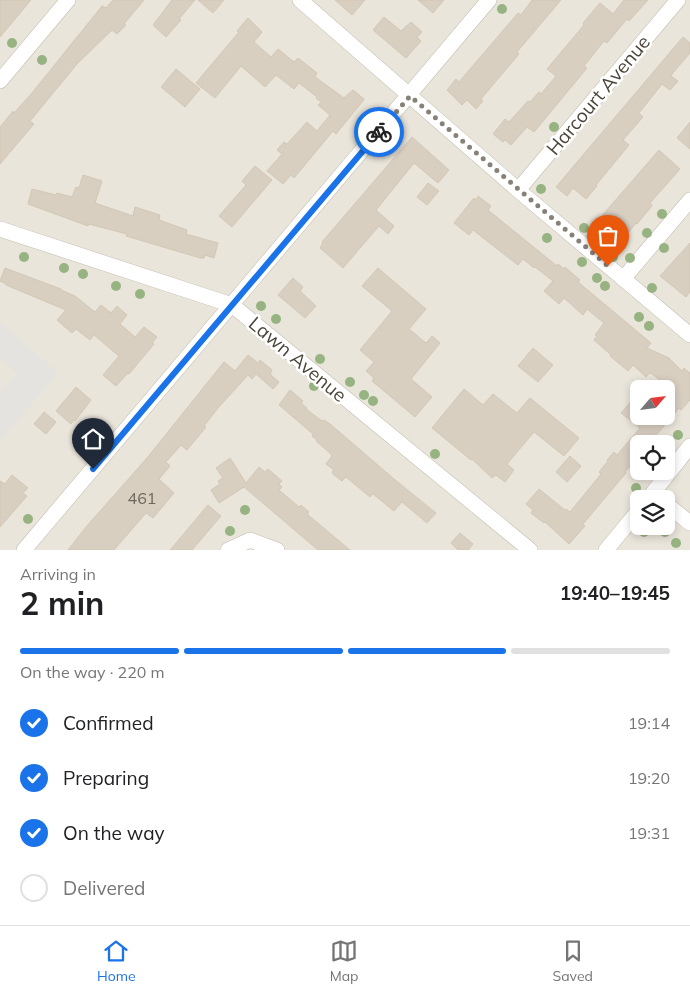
<!DOCTYPE html>
<meta charset="utf-8">
<style>
:root{--surface:#fff;--page:#f2f2f2;--text:#202124;--muted:#757577;--line:#e0e0e0;--accent:#1a73e8}
body{margin:0;font-family:Mulish,sans-serif;background:var(--page);color:var(--text);height:100vh;display:flex;flex-direction:column;font-size:19px;white-space:nowrap}
*{box-sizing:border-box;margin:0}
p{font-size:16px;color:var(--muted)}
.icon{flex:none;width:28px;height:28px;fill:none;stroke:currentColor;stroke-width:2;stroke-linecap:round;stroke-linejoin:round}
.map{position:relative;height:550px;overflow:hidden}
.panel{display:flex;flex-direction:column;background:var(--surface);flex:1}
.panel>*{flex:none}
.needle{width:32px;rotate:62deg}
.controls{position:absolute;left:630px;top:380px;display:grid;gap:10px}
.controls a{display:grid;place-items:center;width:45px;height:45px;border-radius:8px;background:var(--surface);box-shadow:0 2px 8px #0003;font-size:25px}
.pin{position:absolute;display:grid;place-items:center;width:42px;height:42px;color:#fff;margin:-51px -21px;border-radius:50% 50% 50% 0;rotate:-45deg;box-shadow:0 0 5px #0007}
.pin .icon{rotate:45deg}
.courier{position:absolute;display:grid;place-items:center;width:50px;height:50px;margin:-25px;border:4px solid #1a73e8;border-radius:50%;background:#fff;color:#222;box-shadow:0 1px 6px #0007}
.overview em{font-style:normal;font-weight:700}
.overview div{display:flex;flex-direction:column-reverse}
.overview{display:flex;align-items:center;justify-content:space-between;height:85px;padding:0 20px}
h1{font-size:32px;font-weight:700;line-height:38px}
.bar{display:grid;grid-template-columns:repeat(4,1fr);gap:8px 5px;align-content:center;height:60px;padding:0 20px}
.bar i{height:6px;border-radius:4px;background:var(--line)}
.bar .current{background:var(--accent)}
.bar p{grid-column:span 4}
ol{padding:0 20px;list-style:none}
li{display:flex;align-items:center;gap:15px;height:55px}
li p{margin-inline-start:auto}
li .icon{padding:5px;border-radius:50%;background:var(--accent);color:#fff;stroke-width:4}
li:last-child{color:var(--muted)}
li i{width:28px;height:28px;border:2px solid var(--line);border-radius:50%}
.tab-bar{display:flex;justify-content:space-around;align-items:center;height:70px;border-top:1px solid var(--line);background:var(--surface);font-size:14px;color:var(--muted)}
.tab-bar a{display:grid;justify-items:center;gap:2px}
.tab-bar .current{color:var(--accent)}
.map>svg:first-child{display:block}
.residential{fill:#eae5da;fill-rule:evenodd}
.parking{fill:#e5e3e0}
.building{fill:#d8cfc1;stroke:#d3c7b4}
.lines{fill:none;stroke-linecap:round;stroke-linejoin:round}
.street-casing{stroke:#c2bbae;stroke-width:16}
.street{stroke:#fff;stroke-width:15}
.tree{fill:#97b381}
.done{stroke:#878178;stroke-width:5;stroke-dasharray:0 9}
.route{stroke:#1a73e8;stroke-width:6}
.labels{text-anchor:middle;stroke-width:5;stroke-linejoin:round;paint-order:stroke}
.number-label{font-size:16px;fill:#6e675b}
.street-label{font-size:19px;fill:#4b4439;stroke:#fff}
</style>
<div class="map">
<svg width="690" height="550" viewBox="0 0 690 550">
<rect width="100%" height="100%" fill="#f6f3ec"/>
<path class="residential" d="M0,0H690V550H0ZM639,389H666V416H639ZM639,444H666V471H639ZM639,499H666V526H639Z"/>
<path class="parking" d="M0,322L58,373L0,440V393L17,374L0,358Z"/>
<path class="building" d="M0,0H31L0,37Z
M113,0H144L124,24L126,25L117,34L112,30L77,64L30,121L34,124L0,164V127L13,111L14,113L32,93L102,6L106,8Z
M172,0H195L179,19L181,20L166,37L153,25Z
M198,0H224L213,13Z
M335,0H365L352,15Z
M418,0H444L433,13Z
M532,0H561L517,52L519,54L481,99L483,101L476,109L467,100L462,105L447,90L456,79L459,82L518,13L521,15Z
M624,0H648L629,21L627,19L607,43L604,41L584,66L587,68L534,132L527,127L511,145L505,140L503,142L493,134L505,119L509,122L528,101L530,102L539,92L541,94L556,76L547,69L584,25L583,23L600,3L613,14Z
M384,17L401,31L411,22L422,32L417,37L421,41L406,58L373,30Z
M248,18L262,32L254,42L271,57L278,49L294,62L298,58L317,73L315,77L344,98L353,90L364,99L363,101L336,134L333,131L294,178L291,175L283,184L267,171L282,154L277,150L284,142L287,144L307,122L317,131L330,115L318,105L321,102L316,98L317,97L299,83L294,89L276,75L265,87L241,66L215,98L196,83L239,32L237,31Z
M683,37L690,43V53L672,74L671,76L678,81L670,90L662,84L639,113L643,117L623,140L629,145L596,185L597,186L586,199L573,188L567,196L556,187Z
M176,69L200,89L185,107L161,87Z
M690,122V149L677,138Z
M412,137L449,170L438,183L414,163L376,210L394,226L388,234L379,226L343,268L320,248L323,243L322,242Z
M659,150L680,169L650,203L652,206L637,224L636,223L624,238L621,235L613,243L593,226Z
M255,166L272,180L232,227L219,216L246,185L242,181Z
M83,175L102,181L95,203L133,216L135,207L160,215L159,220L187,230L186,234L218,243L214,258L205,255L204,258H200L126,236L127,234L89,224L88,226L28,204L32,189L56,195L57,193L72,197L76,187L79,188Z
M428,183L439,191L427,205L417,197Z
M478,196L491,206L488,210L557,266L558,264L564,269L565,267L580,280L578,282L651,343L647,348L669,358L682,371L684,368L690,373V400L681,410L679,408L653,439L651,438L647,444H639V453L629,464L630,466L625,472L626,473L583,524L585,526L569,544L545,522L544,523L531,513L533,510L526,504L539,489L565,510L566,509L570,512L601,474L599,472L608,461L607,460L614,452L617,455L640,428L621,413L639,392V416H666V385L652,374L649,373L646,377L633,365L628,371L610,356L611,355L594,340L597,336L595,335L604,323L587,309L583,315L564,298L559,304L544,291L553,281L535,267L534,268L523,259L518,265L473,230L469,235L454,223L474,198L476,200Z
M690,243V292L686,297L660,276Z
M5,268L61,289V290L75,296L95,312L101,305L111,313L117,306L127,315L120,324L135,337L144,327L157,337L152,343L154,344L129,374L128,373L116,386L103,375L119,356L94,335L90,340L76,329L72,333L57,320L66,310L6,285V284L0,281Z
M378,268L426,309L409,329L426,343L432,336L440,343L411,379L432,397L415,417L372,381L374,378L366,371L374,362L360,350L392,311L362,286Z
M293,278L303,287L300,291L316,306L305,318L278,295Z
M533,348L553,365L538,382L518,366Z
M248,355L258,363L260,360L272,370L270,374L279,382L273,389L256,374L252,379L248,375L218,408L204,426L206,427L187,450L181,445L166,462L170,466L159,479L174,493L153,518L146,513L114,550H68L86,527L147,458L224,362L235,371Z
M76,387L91,400L75,421L74,420L71,424L56,411Z
M464,389L483,405L493,394L517,413L530,398L579,438L564,456L534,432L507,464L514,470L505,482L496,475L492,478L472,459L471,460L432,428Z
M290,390L303,401L301,403L307,408L306,409L322,421L324,420L330,424L394,479L436,513L427,523L402,502L394,511L373,494L370,497L346,477L342,481L334,475L332,472L334,470L326,464L332,456L331,454L316,441L317,440L312,436L313,434L279,405Z
M44,412L56,422L46,434L34,424Z
M570,456L581,466L567,482L556,472Z
M230,458L246,483L259,467L265,472L268,469L282,481L279,484L282,487L279,490L299,507L301,505L309,512L307,514L350,550H318L244,487L219,503L211,490L220,484L218,481L223,478L216,468Z
M12,475L28,488L23,493L27,496L0,527V481L5,484Z
M208,505L221,516L192,550H170Z
M460,533L473,544L468,550H458L451,543Z"/>
<g class="lines">
<g class="street-casing">
<path id="street" d="M300,0L518,190L690,335
M0,81L68,0
M518,190L678,0
M0,229L232,305L530,550
M623,279L690,200
M648,499L690,446
M666,504L690,523
M24,550L489,0
M228,550L250,540L277,550
M606,550L639,510"/>
</g>
<use href="#street" class="street"/>
</g>
<g class="tree">
<circle cx="502" cy="9" r="5"/>
<circle cx="12" cy="43" r="5"/>
<circle cx="42" cy="60" r="5"/>
<circle cx="554" cy="127" r="5"/>
<circle cx="541" cy="189" r="5"/>
<circle cx="662" cy="214" r="5"/>
<circle cx="584" cy="228" r="5"/>
<circle cx="647" cy="233" r="5"/>
<circle cx="547" cy="238" r="5"/>
<circle cx="597" cy="241" r="5"/>
<circle cx="664" cy="248" r="5"/>
<circle cx="603" cy="251" r="5"/>
<circle cx="24" cy="257" r="5"/>
<circle cx="613" cy="257" r="5"/>
<circle cx="630" cy="258" r="5"/>
<circle cx="582" cy="262" r="5"/>
<circle cx="64" cy="268" r="5"/>
<circle cx="83" cy="274" r="5"/>
<circle cx="597" cy="278" r="5"/>
<circle cx="116" cy="286" r="5"/>
<circle cx="605" cy="286" r="5"/>
<circle cx="652" cy="288" r="5"/>
<circle cx="140" cy="294" r="5"/>
<circle cx="261" cy="306" r="5"/>
<circle cx="639" cy="317" r="5"/>
<circle cx="276" cy="319" r="5"/>
<circle cx="649" cy="326" r="5"/>
<circle cx="320" cy="359" r="5"/>
<circle cx="350" cy="382" r="5"/>
<circle cx="314" cy="386" r="5"/>
<circle cx="364" cy="395" r="5"/>
<circle cx="373" cy="401" r="5"/>
<circle cx="678" cy="435" r="5"/>
<circle cx="435" cy="454" r="5"/>
<circle cx="636" cy="488" r="5"/>
<circle cx="245" cy="510" r="5"/>
<circle cx="28" cy="519" r="5"/>
<circle cx="230" cy="531" r="5"/>
<circle cx="644" cy="532" r="5"/>
<circle cx="665" cy="532" r="5"/>
<circle cx="676" cy="543" r="5"/>
</g>
<g class="lines">
<path class="done" d="M379,132L410,96L608,266"/>
<path class="route" d="M93,469L379,132"/>
</g>
<g class="labels">
<g class="number-label">
<text x="142" y="504">461</text>
</g>
<g class="street-label">
<text transform="translate(598 95) rotate(-50)" y="7">Harcourt Avenue</text>
<text transform="translate(298 359) rotate(40)" y="7">Lawn Avenue</text>
</g>
</g>
</svg>
<div class="controls">
<a><svg class="needle" viewBox="-14 -14 28 28"><path d="M0-13l5 13h-10z" fill="#e53935"/><path d="M0 13l5-13h-10z" fill="#757577"/></svg></a>
<a><svg class="icon" aria-label="locate" viewBox="0 0 24 24"><circle cx="12" cy="12" r="6"/><path d="M12 2v4M12 18v4M2 12h4M18 12h4"/></svg></a>
<a><svg class="icon" aria-label="layers" viewBox="0 0 24 24"><path d="M12 4l9 5-9 5-9-5zM3 14l9 5 9-5"/></svg></a>
</div>
<div class="pin" style="left:608px;top:266px;background:#ea580c"><svg class="icon" aria-label="bag" viewBox="0 0 24 24"><path d="M5 8h14l-1 12H6zM9 8a3 3 0 0 1 6 0"/></svg></div>
<div class="pin" style="left:93px;top:469px;background:#1f2937"><svg class="icon" aria-label="home" viewBox="0 0 24 24"><path d="M3 11l9-7 9 7M6 9v11h12V9"/></svg></div>
<div class="courier" style="left:379px;top:132px"><svg class="icon" aria-label="bike" viewBox="0 0 24 24"><circle cx="6" cy="16" r="4"/><circle cx="18" cy="16" r="4"/><path d="M6 16l4-8h5l3 8M10 8l3 8H6M13 5h3"/></svg></div>
</div>
<section class="panel">
<div class="overview"><div><h1>2 min</h1><p>Arriving in</p></div><em>19:40–19:45</em></div>
<div class="bar"><i class="current"></i><i class="current"></i><i class="current"></i><i></i><p>On the way · 220 m</p></div>
<ol>
<li><svg class="icon" aria-label="check" viewBox="0 0 24 24"><path d="M5 12l5 5 9-10"/></svg>Confirmed<p>19:14</p></li>
<li><svg class="icon" aria-label="check" viewBox="0 0 24 24"><path d="M5 12l5 5 9-10"/></svg>Preparing<p>19:20</p></li>
<li><svg class="icon" aria-label="check" viewBox="0 0 24 24"><path d="M5 12l5 5 9-10"/></svg>On the way<p>19:31</p></li>
<li><i></i>Delivered</li>
</ol>
</section>
<nav class="tab-bar">
<a class="current"><svg class="icon" aria-label="home" viewBox="0 0 24 24"><path d="M3 11l9-7 9 7M6 9v11h12V9"/></svg>Home</a>
<a><svg class="icon" aria-label="map" viewBox="0 0 24 24"><path d="M3 6l6-2 6 2 6-2v14l-6 2-6-2-6 2zM9 4v14M15 6v14"/></svg>Map</a>
<a><svg class="icon" aria-label="saved" viewBox="0 0 24 24"><path d="M7 4h10v16l-5-4-5 4z"/></svg>Saved</a>
</nav>
